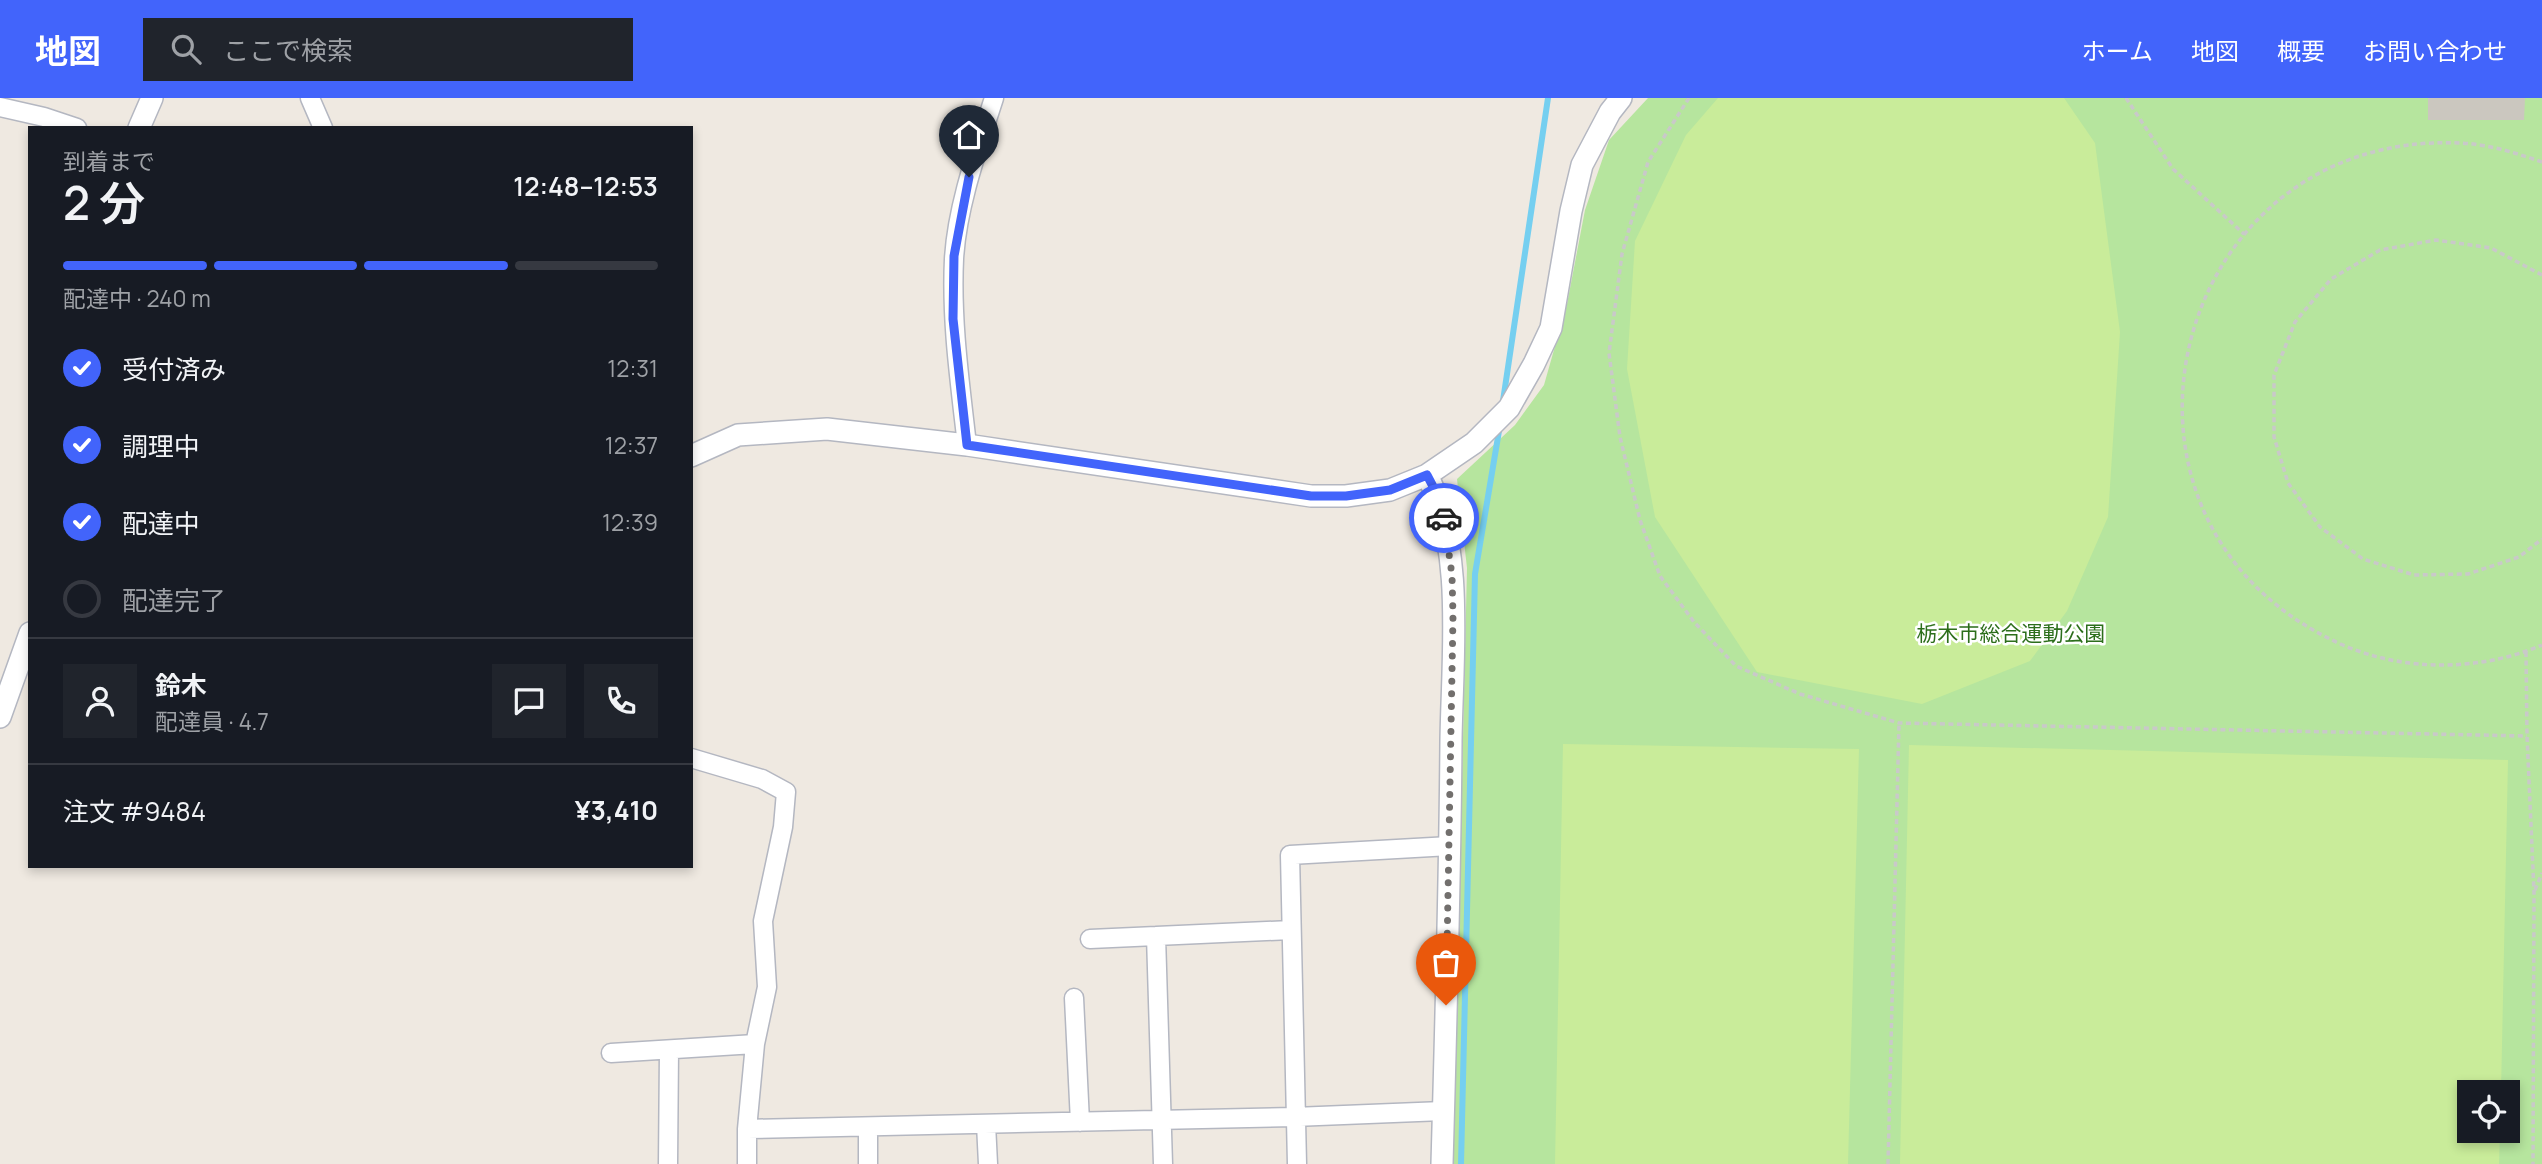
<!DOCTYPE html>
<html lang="ja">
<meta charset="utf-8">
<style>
:root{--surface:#171b24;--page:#20242c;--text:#f1f3f6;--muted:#9ea1a6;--line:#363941;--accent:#4264fb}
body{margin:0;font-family:Manrope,"Noto Sans JP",sans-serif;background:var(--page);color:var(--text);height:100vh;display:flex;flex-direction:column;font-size:26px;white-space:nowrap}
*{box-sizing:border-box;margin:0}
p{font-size:23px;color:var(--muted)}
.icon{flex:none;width:38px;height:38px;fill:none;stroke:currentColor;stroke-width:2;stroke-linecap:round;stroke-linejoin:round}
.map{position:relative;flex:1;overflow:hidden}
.details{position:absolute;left:28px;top:28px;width:665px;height:742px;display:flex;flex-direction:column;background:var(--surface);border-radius:0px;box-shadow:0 4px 10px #0003}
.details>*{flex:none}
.fabs{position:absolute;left:2457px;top:982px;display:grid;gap:14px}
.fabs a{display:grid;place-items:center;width:63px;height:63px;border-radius:0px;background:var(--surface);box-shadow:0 4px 10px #0003;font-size:35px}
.pin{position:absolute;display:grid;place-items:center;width:60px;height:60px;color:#fff;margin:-72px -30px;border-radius:50% 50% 50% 0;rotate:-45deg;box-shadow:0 0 7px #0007}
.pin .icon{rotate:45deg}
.courier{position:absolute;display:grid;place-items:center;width:70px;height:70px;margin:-35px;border:5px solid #4264fb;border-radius:50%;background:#fff;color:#222;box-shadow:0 2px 9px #0007}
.head em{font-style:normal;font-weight:600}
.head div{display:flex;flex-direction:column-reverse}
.head{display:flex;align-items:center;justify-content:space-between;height:119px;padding:0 35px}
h1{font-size:46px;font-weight:600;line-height:52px}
.bar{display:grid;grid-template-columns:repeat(4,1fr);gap:10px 7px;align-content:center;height:84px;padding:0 35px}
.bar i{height:9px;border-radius:5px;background:var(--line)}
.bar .active{background:var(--accent)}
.bar p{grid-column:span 4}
.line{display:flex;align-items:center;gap:18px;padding:0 35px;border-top:2px solid var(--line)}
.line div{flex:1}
.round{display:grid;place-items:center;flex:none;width:74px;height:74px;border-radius:0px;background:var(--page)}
ol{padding:0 35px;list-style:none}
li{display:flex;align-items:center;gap:21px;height:77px}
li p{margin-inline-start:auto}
li .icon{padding:7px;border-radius:50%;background:var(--accent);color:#fff;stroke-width:4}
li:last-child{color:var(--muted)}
li i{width:38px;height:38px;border:4px solid var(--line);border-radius:50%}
header{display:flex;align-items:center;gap:42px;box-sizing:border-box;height:98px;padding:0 35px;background:var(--accent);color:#fff}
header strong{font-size:33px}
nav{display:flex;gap:38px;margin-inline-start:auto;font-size:24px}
.search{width:490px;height:63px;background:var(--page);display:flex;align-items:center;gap:18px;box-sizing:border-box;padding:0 24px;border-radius:0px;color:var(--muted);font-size:26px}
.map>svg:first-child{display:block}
.green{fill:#b6e59e;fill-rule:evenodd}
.pitch{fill:#c9ec9a}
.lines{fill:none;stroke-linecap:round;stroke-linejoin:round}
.stream{stroke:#75cff0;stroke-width:6}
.building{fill:#cbc7bf}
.minor-casing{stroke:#b4b7c1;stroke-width:21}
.tertiary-casing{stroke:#b4b7c1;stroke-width:24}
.path{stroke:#c9c9c9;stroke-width:3.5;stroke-dasharray:5 3.5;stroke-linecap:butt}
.minor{stroke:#fff;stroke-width:18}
.tertiary{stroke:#fff;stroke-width:21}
.done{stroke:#726f6d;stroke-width:7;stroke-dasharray:0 12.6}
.route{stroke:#4264fb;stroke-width:9}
.labels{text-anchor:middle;stroke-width:5;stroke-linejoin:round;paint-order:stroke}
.park-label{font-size:21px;fill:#2c6e1b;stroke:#fff}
</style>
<header>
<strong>地図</strong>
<div class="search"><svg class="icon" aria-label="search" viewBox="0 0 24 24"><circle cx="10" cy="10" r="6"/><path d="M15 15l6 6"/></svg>ここで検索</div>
<nav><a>ホーム</a><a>地図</a><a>概要</a><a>お問い合わせ</a></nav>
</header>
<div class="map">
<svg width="2542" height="1066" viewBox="0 0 2542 1066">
<rect width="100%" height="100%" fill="#efe9e1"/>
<path class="green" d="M1648,0H2542V1066H1453L1467,470L1457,381L1515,327L1544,287L1567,206L1585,112L1609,42ZM2469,994H2508V1032H2469Z"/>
<path class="pitch" d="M1718,0H2064L2095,45L2120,234L2108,419L2067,513L2030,563L1922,606L1757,574L1655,419L1627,271L1635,143L1686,37Z
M1563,646L1859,651L1848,1066H1555Z
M1909,647L2508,662L2501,994H2469V1032L2500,1033L2499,1066H1900Z"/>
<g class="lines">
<path class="stream" d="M1503,303L1548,0
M1461,1066L1475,476L1500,327"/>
</g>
<path class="building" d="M2428,0H2525L2524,22H2428Z"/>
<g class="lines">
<g class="minor-casing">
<path id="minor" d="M310,0L323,30
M0,9L44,19L77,30
M967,347C960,285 951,223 954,161C957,108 978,50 994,0
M691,660L762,681L786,694L783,729L763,823L767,889L755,946
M1156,838L1163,1066
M1090,841L1291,832
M1074,900L1080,1024
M611,955L755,946L747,1031V1066
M986,1026L988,1066
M747,1031L1294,1019L1443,1013
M668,1066L669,952
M868,1066V1029
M1297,1066L1290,757L1450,748"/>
</g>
<g class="tertiary-casing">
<path id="tertiary" d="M139,30L152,0
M691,358L738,337L827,331L967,347L1311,398H1346L1390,392L1427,377L1474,345L1509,310L1534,266L1551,230L1571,113L1582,67L1610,14L1621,0
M1427,377C1465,450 1452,561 1451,643C1450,784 1446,925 1442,1066
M0,619L30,535"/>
</g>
<path class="path" d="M1689,0L1648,64L1622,156L1609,255L1620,339L1640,422L1660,478L1694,524L1736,568L1800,596L1899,625L2527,638
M2126,0L2173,71L2244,136
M2542,64C2516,55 2488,46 2460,45C2172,32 2073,416 2332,542C2397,574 2476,575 2542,547
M2542,177L2491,150L2436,142L2380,152L2331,181L2295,224L2274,277V339L2288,385L2320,429L2363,461L2414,477L2468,476L2519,459L2542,441
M2526,554L2527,638L2534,794L2533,1066
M2535,792L2542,775
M1888,1066L1899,625"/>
<use href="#minor" class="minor"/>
<use href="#tertiary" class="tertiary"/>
</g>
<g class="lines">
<path class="done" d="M1444,420L1452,477L1453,518L1446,907"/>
<path class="route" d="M969,79L954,158L953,221L967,347L1311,398H1346L1390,392L1427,377L1438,398L1444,420"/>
</g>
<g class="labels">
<g class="park-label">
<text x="2011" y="543">栃木市総合運動公園</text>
</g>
</g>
</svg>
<div class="fabs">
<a><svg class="icon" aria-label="locate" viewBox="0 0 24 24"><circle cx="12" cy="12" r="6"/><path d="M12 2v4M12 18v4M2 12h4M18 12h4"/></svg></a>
</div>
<div class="pin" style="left:1446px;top:907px;background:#ea580c"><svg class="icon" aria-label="bag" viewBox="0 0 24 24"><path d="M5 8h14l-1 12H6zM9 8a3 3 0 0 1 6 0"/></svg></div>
<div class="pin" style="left:969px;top:79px;background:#1f2937"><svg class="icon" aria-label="home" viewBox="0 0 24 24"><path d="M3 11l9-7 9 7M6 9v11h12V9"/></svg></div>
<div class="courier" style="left:1444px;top:420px"><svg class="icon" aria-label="car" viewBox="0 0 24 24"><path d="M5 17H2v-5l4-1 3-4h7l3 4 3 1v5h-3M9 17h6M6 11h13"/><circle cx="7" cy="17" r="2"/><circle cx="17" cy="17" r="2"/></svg></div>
<section class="details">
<div class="head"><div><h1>2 分</h1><p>到着まで</p></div><em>12:48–12:53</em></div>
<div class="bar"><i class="active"></i><i class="active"></i><i class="active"></i><i></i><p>配達中 · 240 m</p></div>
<ol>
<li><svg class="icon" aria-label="check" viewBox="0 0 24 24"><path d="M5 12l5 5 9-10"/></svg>受付済み<p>12:31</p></li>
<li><svg class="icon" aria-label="check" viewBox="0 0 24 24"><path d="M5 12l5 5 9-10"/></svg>調理中<p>12:37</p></li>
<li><svg class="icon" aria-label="check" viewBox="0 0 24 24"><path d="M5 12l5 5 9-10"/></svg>配達中<p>12:39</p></li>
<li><i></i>配達完了</li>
</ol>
<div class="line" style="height:126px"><a class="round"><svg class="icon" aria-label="person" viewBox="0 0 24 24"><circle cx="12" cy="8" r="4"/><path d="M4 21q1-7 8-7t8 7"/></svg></a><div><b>鈴木</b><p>配達員 · 4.7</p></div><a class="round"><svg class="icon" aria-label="chat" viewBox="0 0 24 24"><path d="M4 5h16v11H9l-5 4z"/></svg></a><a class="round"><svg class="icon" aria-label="phone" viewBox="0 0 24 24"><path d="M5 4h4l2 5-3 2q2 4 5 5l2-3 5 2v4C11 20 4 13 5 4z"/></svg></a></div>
<div class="line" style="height:91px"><div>注文 #9484</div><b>¥3,410</b></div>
</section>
</div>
